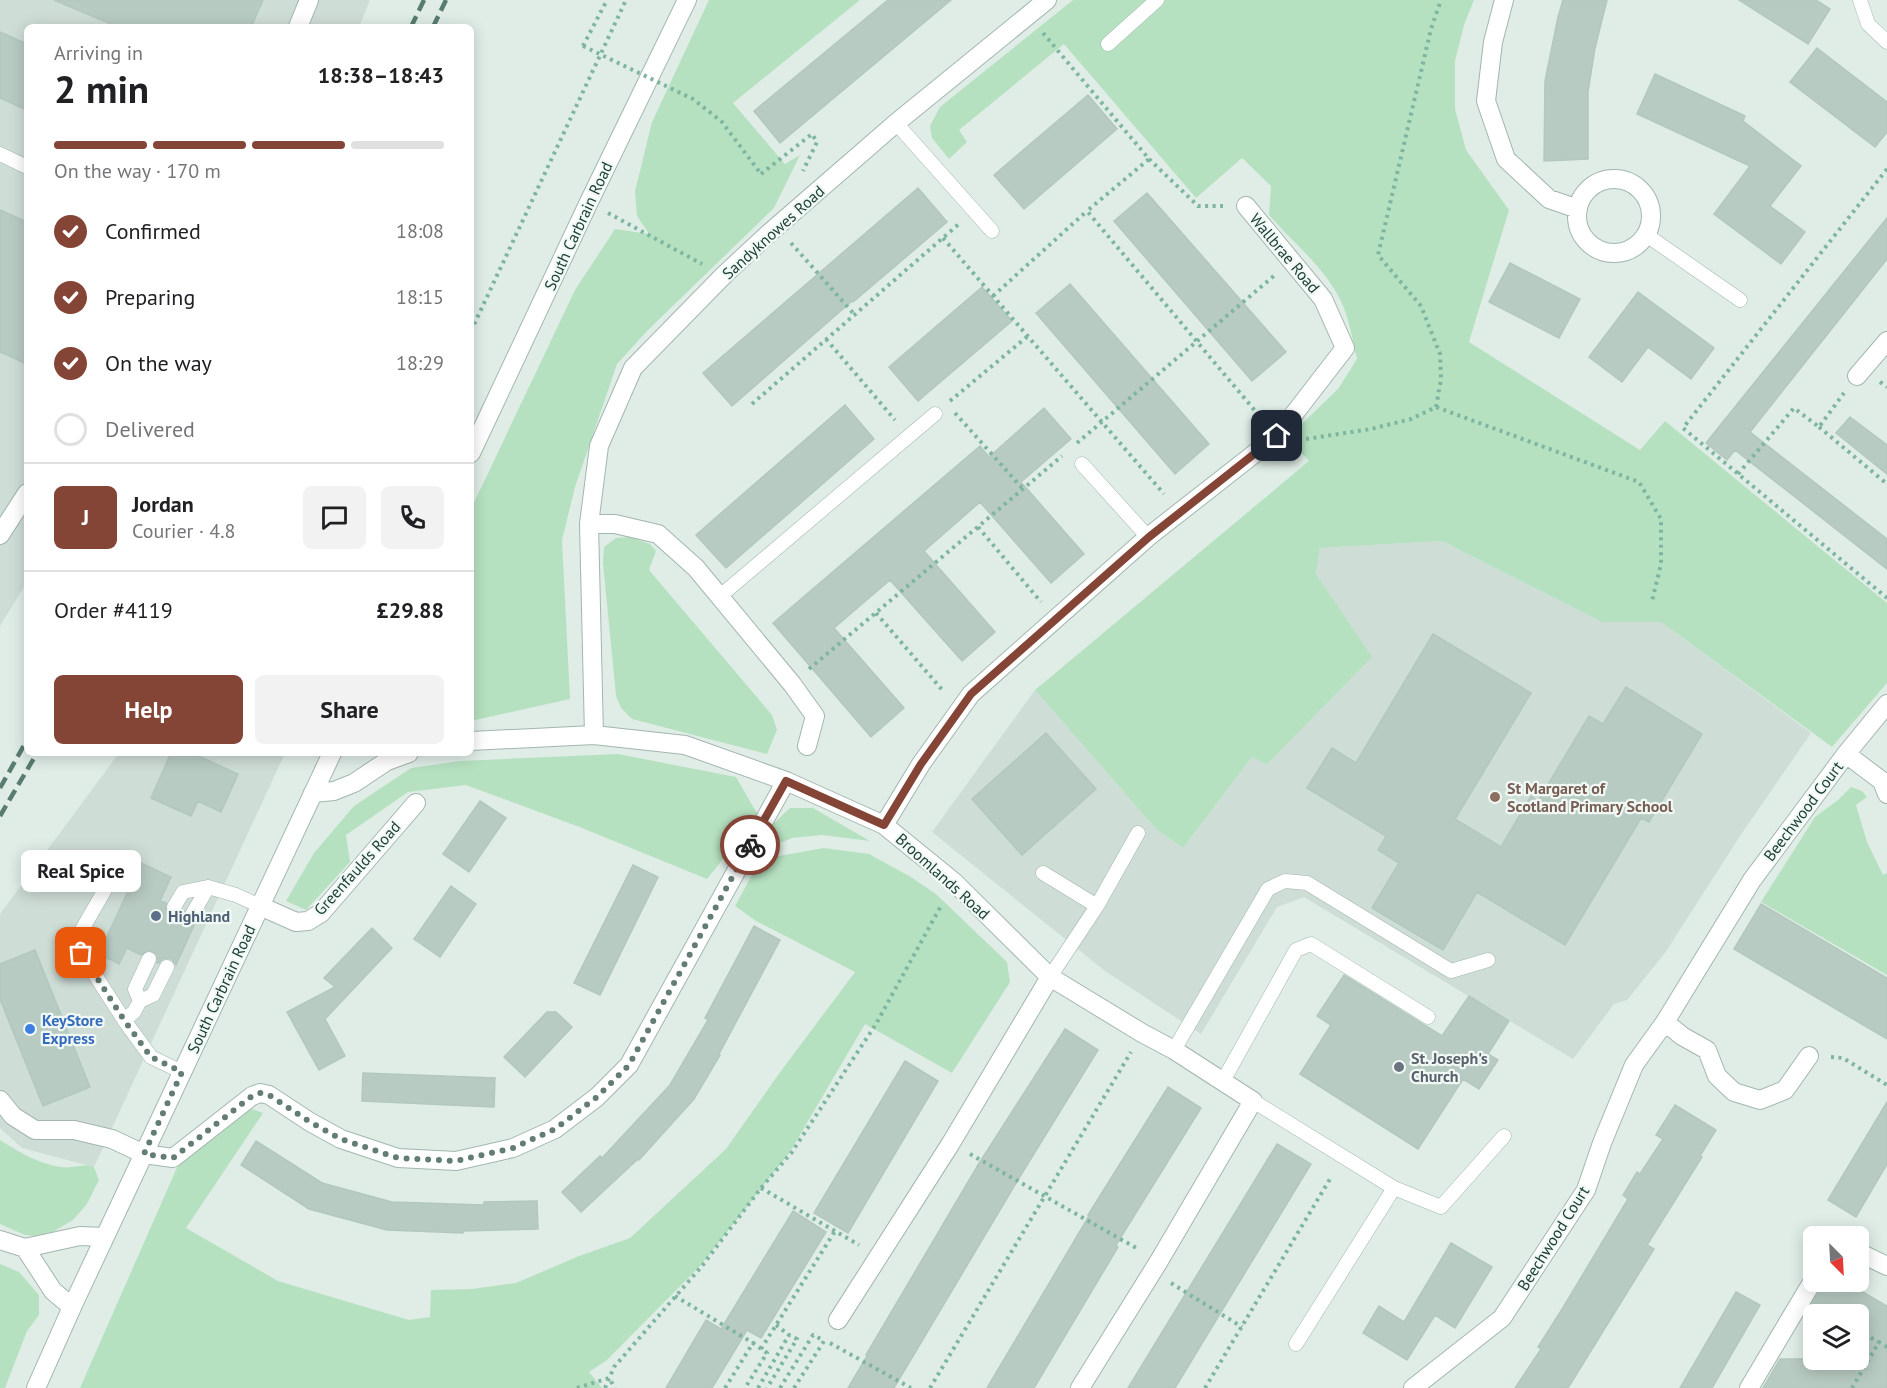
<!DOCTYPE html>
<meta charset="utf-8">
<style>
:root{--surface:#fff;--page:#f2f2f2;--text:#202124;--muted:#757577;--line:#e0e0e0;--accent:#844436}
body{margin:0;font-family:"PT Sans",sans-serif;background:var(--page);color:var(--text);height:100vh;display:flex;flex-direction:column;font-size:22px;white-space:nowrap}
*{box-sizing:border-box;margin:0}
p{font-size:20px;color:var(--muted)}
.icon{flex:none;width:33px;height:33px;fill:none;stroke:currentColor;stroke-width:2;stroke-linecap:round;stroke-linejoin:round}
.map{position:relative;flex:1;overflow:hidden}
.side{position:absolute;left:24px;top:24px;width:450px;height:732px;display:flex;flex-direction:column;background:var(--surface);border-radius:9px;box-shadow:0 3px 15px #0003}
.side>*{flex:none}
.needle{width:39px;rotate:156deg}
.tools{position:absolute;left:1803px;top:1226px;display:grid;gap:12px}
.tools a{display:grid;place-items:center;width:66px;height:66px;border-radius:9px;background:var(--surface);box-shadow:0 3px 15px #0003;font-size:30px}
.pin{position:absolute;display:grid;place-items:center;width:51px;height:51px;color:#fff;margin:-26px;border-radius:12px;box-shadow:0 3px 9px #0006}
.courier{position:absolute;display:grid;place-items:center;width:60px;height:60px;margin:-30px;border:4px solid #844436;border-radius:50%;background:#fff;color:#222;box-shadow:0 2px 8px #0007}
.bubble{position:absolute;height:42px;border-radius:9px;background:var(--surface);box-shadow:0 3px 15px #0003;font-size:20px;font-weight:700;line-height:42px;text-align:center}
.summary em{font-style:normal;font-weight:700}
.summary div{display:flex;flex-direction:column-reverse}
.summary{display:flex;align-items:center;justify-content:space-between;height:102px;padding:0 30px}
h1{font-size:39px;font-weight:700;line-height:45px}
.bar{display:grid;grid-template-columns:repeat(4,1fr);gap:9px 6px;align-content:center;height:72px;padding:0 30px}
.bar i{height:8px;border-radius:4px;background:var(--line)}
.bar .current{background:var(--accent)}
.bar p{grid-column:span 4}
.line{display:flex;align-items:center;gap:15px;padding:0 30px;border-top:2px solid var(--line)}
.line div{flex:1}
.round{display:grid;place-items:center;flex:none;width:63px;height:63px;border-radius:9px;background:var(--page)}
ol{padding:0 30px;list-style:none}
li{display:flex;align-items:center;gap:18px;height:66px}
li p{margin-inline-start:auto}
li .icon{padding:6px;border-radius:50%;background:var(--accent);color:#fff;stroke-width:4}
li:last-child{color:var(--muted)}
li i{width:33px;height:33px;border:3px solid var(--line);border-radius:50%}
.primary-button{display:flex;gap:12px;margin-top:auto;padding:12px 30px}
.primary-button a{flex:1;height:69px;border-radius:9px;background:var(--accent);color:#fff;font-size:24px;font-weight:700;line-height:69px;text-align:center}
.primary-button a+a{background:var(--page);color:var(--text)}
.map>svg:first-child{display:block}
.built{fill:#ceddd6}
.green{fill:#b6e1c0}
.building{fill:#b8cbc2;stroke:#b2c8bd;stroke-width:1.5}
.lines{fill:none;stroke-linecap:round;stroke-linejoin:round}
.service-casing{stroke:#a2b6ae;stroke-width:15}
.minor-casing{stroke:#a2b6ae;stroke-width:20}
.tertiary-casing{stroke:#a2b6ae;stroke-width:20}
.path{stroke:#7db5a0;stroke-width:4;stroke-dasharray:3 4.5;stroke-linecap:butt}
.service{stroke:#fff;stroke-width:14}
.minor{stroke:#fff;stroke-width:18}
.tertiary{stroke:#fff;stroke-width:18}
.rail{stroke:#597c70;stroke-width:4.5;stroke-dasharray:12 6;stroke-linecap:butt}
.path-bridge{stroke:#7db5a0;stroke-width:4;stroke-dasharray:3 4.5;stroke-linecap:butt}
.done{stroke:#637d73;stroke-width:6;stroke-dasharray:0 10.8}
.route{stroke:#844436;stroke-width:8}
.education-dot{fill:#8d6e63;stroke:#f1f9f5;stroke-width:2}
.service-dot{fill:#5c6f8a;stroke:#f1f9f5;stroke-width:2}
.shop-dot{fill:#3f7fe0;stroke:#f1f9f5;stroke-width:2}
.worship-dot{fill:#6b7280;stroke:#f1f9f5;stroke-width:2}
.labels{text-anchor:middle;stroke-width:4.5;stroke-linejoin:round;paint-order:stroke}
.street-label{font-size:16px;fill:#1f4035;stroke:#f1f9f5}
.education-label{font-size:16px;font-weight:bold;fill:#785e54;stroke:#f1f9f5;text-anchor:start}
.service-label{font-size:16px;font-weight:bold;fill:#4e5e75;stroke:#f1f9f5;text-anchor:start}
.shop-label{font-size:16px;font-weight:bold;fill:#366cbe;stroke:#f1f9f5;text-anchor:start}
.worship-label{font-size:16px;font-weight:bold;fill:#5b616d;stroke:#f1f9f5;text-anchor:start}
</style>
<div class="map">
<svg width="1887" height="1388" viewBox="0 0 1887 1388">
<rect width="100%" height="100%" fill="#e0ede7"/>
<path class="built" d="M0,0H370L359,27H27V582L0,626Z
M1442,541L1602,622H1661L1811,733L1740,836L1665,953L1627,1000L1614,1004L1573,1059L1304,897L1277,907L1201,1034L1105,971L932,832L1035,690L1156,829L1183,848L1252,757L1371,657L1316,574L1320,548Z
M119,753H285L94,1167L22,1148L0,1128V914Z"/>
<path class="green" d="M709,0H860L733,103L785,164L800,155L774,208L647,331L617,364L575,487L562,540L570,699L471,721V509L575,290L615,229L649,234L637,216L635,191L652,122Z
M1073,0H1474L1464,25L1455,61V109L1466,150L1509,210L1469,342L1640,450L1665,421L1887,603V683L1832,747L1661,622H1602L1442,541L1320,548L1316,574L1372,657L1267,764L1252,757L1183,848L1156,829L1035,690L1309,461L1287,438L1338,389L1357,359C1352,337 1348,311 1336,292C1319,263 1291,240 1269,215L1271,186L1242,158L1196,198L1064,44L959,130L967,142L949,159L932,138L930,126L940,107Z
M630,537L650,544L656,551L649,570L772,715L777,730L767,754L632,719L621,708L616,696L603,563L604,547L616,538Z
M618,754L736,777L758,815L707,879L582,828L466,785L408,792L346,835L350,862L306,910L286,901L314,853L354,806L411,768L460,761Z
M1851,787L1862,791L1867,797L1856,805L1867,842L1883,875L1887,873V975L1761,902L1815,817L1838,800Z
M790,808H813L870,841L822,835L792,838L756,853L770,827Z
M824,848L869,854L911,877L936,894L1007,962L1010,982L952,1073L865,1024L790,1152L701,1265L607,1360L589,1372L602,1388H80L179,1163L236,1118L252,1109L263,1113L186,1228L278,1281L409,1320L430,1317L431,1290L472,1289L516,1283L579,1256L630,1238L726,1149L778,1075L855,972L756,921L735,906L752,875L773,857Z
M0,1140C19,1152 39,1164 61,1167C74,1169 81,1163 94,1167L99,1180L87,1204L73,1220L44,1237L25,1235L0,1224Z
M0,1264L19,1272L39,1295V1315L27,1331L5,1388H0Z"/>
<path class="building" d="M54,0H263L251,27H118Z
M888,0H951L780,143L754,111Z
M1563,0H1607L1595,48L1588,92V159L1544,161L1545,81L1558,17Z
M1739,0H1816L1830,9L1808,44Z
M0,32L27,44V110L0,98Z
M1817,48L1887,102V132L1875,147L1790,82Z
M1655,74L1745,116L1743,121L1801,166L1770,206L1805,232L1781,264L1714,214L1750,166L1637,114Z
M1088,95L1117,129L1024,209L994,175Z
M918,188L947,222L853,302L852,301L732,406L703,373Z
M1147,193L1286,352L1252,381L1114,221Z
M0,210L27,222V364L0,352Z
M1887,218V259L1750,432L1887,539V569L1735,450L1727,460L1706,443Z
M1510,263L1580,299L1559,338L1489,302Z
M1070,284L1209,444L1175,474L1036,313Z
M982,287L1012,321L918,401L889,367Z
M1638,292L1714,348L1691,379L1648,347L1622,382L1589,357Z
M845,405L874,439L726,568L696,535Z
M1044,408L1071,439L1021,482L1084,554L1051,583L980,502L924,551L995,632L962,661L890,580L834,628L904,708L871,737L773,623L980,446L989,457Z
M1850,417L1887,445V474L1836,433Z
M1433,634L1531,693L1455,819L1501,847L1531,796L1538,801L1589,716L1603,724L1626,687L1702,734L1649,822L1641,818L1565,945L1477,892L1443,950L1372,908L1399,863L1378,850L1386,836L1307,788L1332,748L1356,763Z
M1046,733L1096,789L1022,855L972,799Z
M171,753H192L238,774L221,812L198,801L191,816L151,798Z
M480,801L506,818L469,872L443,854Z
M141,863L171,877L160,901L166,903V912L174,916L182,911H184L185,920L188,923H195L176,965L172,959L167,958L163,959L159,963H157V954L149,950L141,955L127,948L119,964L99,954Z
M633,865L658,877L600,995L574,983Z
M451,886L476,904L440,957L414,939Z
M1761,904L1887,978V1039L1734,949Z
M754,926L780,940L719,1054L720,1055L694,1099L639,1160L638,1159L581,1212L562,1192L600,1156L602,1158L670,1085L708,1020L705,1018Z
M372,928L392,948L325,1019L345,1056L319,1070L287,1012L335,987L324,978Z
M35,950L90,1087L43,1106L0,999V964Z
M1344,975L1442,1036L1469,996L1509,1021L1488,1054L1498,1060L1479,1089L1463,1079L1418,1149L1300,1074L1331,1025L1317,1016Z
M547,1012H556L572,1027L525,1077L504,1057Z
M1065,1029L1098,1050L1019,1178L894,1388H848L867,1356L866,1355L978,1165Z
M905,1061L938,1081L848,1233L814,1213Z
M363,1073L495,1078L494,1107L362,1101Z
M1168,1087L1201,1108L1116,1245L1118,1247L1034,1388H987L1089,1216L1088,1215Z
M1887,1102V1164L1856,1217L1828,1200Z
M1675,1105L1716,1130L1700,1156L1702,1157L1647,1245L1654,1249L1568,1388H1515L1541,1349L1538,1347L1564,1306L1628,1199L1623,1195L1637,1172L1640,1174L1663,1139L1656,1135Z
M256,1141L322,1183L392,1202L484,1205V1202L537,1201L538,1229L463,1231V1233L387,1230L309,1209L241,1165Z
M1277,1144L1311,1164L1175,1388H1128Z
M793,1211L826,1232L761,1338L747,1330L712,1388H666L706,1320L721,1329Z
M1451,1243L1492,1267L1455,1328L1435,1315L1407,1360L1363,1333L1379,1306L1404,1322Z
M1825,1281H1844L1887,1306V1388H1763L1780,1359H1858V1314H1806Z
M1736,1292L1760,1305L1712,1388H1680Z"/>
<g class="lines">
<g class="service-casing">
<path id="service" d="M1860,0L1868,24L1887,42
M1108,44L1157,0
M896,123L992,231
M0,154L27,167
M1645,234L1740,300
M1082,464L1148,537
M719,597L935,414
M1043,873L1097,906
M114,874L80,933L81,953L124,1020L151,1057L182,1072
M174,907L183,892L208,887L236,895L260,906
M192,915L208,887
M1050,977L1097,906L1138,833
M140,1001L135,989L149,959
M124,1020L134,1012L140,1001L153,995L167,967
M1174,1050L1268,889L1285,881L1307,883L1451,971L1488,960
M1223,1081L1296,950L1311,944L1428,1017
M1253,1101L1394,1188L1441,1207L1504,1136
M1296,1344L1394,1188"/>
</g>
<g class="minor-casing">
<path id="minor" d="M1504,0L1493,42L1486,101L1506,159L1549,199L1578,209
M298,27L309,0
M1577 216a37 37 0 1 1 74 0a37 37 0 1 1-74 0Z
M1857,376L1887,341
M589,524H615L658,534L696,568L792,684L815,716L807,746
M0,535L27,493
M594,735L589,524L599,446L633,368L724,275L767,235L896,123L1047,0
M471,741L594,735L685,745L786,781L884,825L954,882L1050,977L1142,1033L1174,1050L1253,1101L1159,1261L1080,1388
M1846,754L1882,781L1887,794
M313,793L334,791L354,783L387,761L409,753
M884,825L921,764L971,694L1148,537L1277,436L1345,348L1323,299L1246,206
M260,906L296,922L308,921L321,913L416,803
M1809,1056L1785,1090L1760,1100L1734,1092L1717,1076L1707,1050L1682,1036L1665,1022L1752,880L1846,754L1887,704
M0,1100L13,1116L35,1130H74L112,1139L144,1154L173,1158L252,1096L260,1093L269,1095L310,1122L341,1139L398,1158L456,1161L513,1148L555,1129L597,1097L629,1065L786,781
M0,1240L25,1248L80,1236L104,1237
M25,1248L53,1291L72,1307
M1858,1252L1887,1266
M838,1320L951,1143L1050,977
M1413,1388L1502,1318L1586,1190L1602,1143L1634,1065L1665,1022
M1749,1388L1814,1279"/>
</g>
<g class="tertiary-casing">
<path id="tertiary" d="M471,453L588,204L687,0
M36,1388L72,1307L332,753"/>
</g>
<path class="path" d="M1043,33L1149,159L1087,211L1262,419
M583,46L607,0
M1149,159L1198,206H1223
M1887,169L1683,428L1887,598
M761,174L812,134L817,142L803,171
M608,213L702,264
M943,238L1164,494
M791,243L854,314
M993,296L1087,211
M471,331L626,0
M826,339L895,420
M1880,382L1887,387
M950,401L1028,336
M752,404L960,223
M1436,407L1441,379L1440,354L1421,306L1378,255L1431,29L1441,0
M955,413L1023,489
M1819,427L1887,484
M1306,439L1371,429L1411,419L1436,407L1639,482L1661,519V564L1652,601
M1077,443L1275,275
M1738,474L1794,408L1819,427L1844,393
M978,527L1041,602
M876,613L944,692
M809,669L1062,456
M1831,1057L1843,1058L1887,1085
M970,1154L1138,1249
M761,1188L859,1245
M1171,1283L1242,1327
M675,1296L753,1343
M1822,1308L1832,1314
M776,1325L789,1335
M1858,1330L1878,1342
M830,1343L911,1388
M761,1349L835,1231
M577,1388L609,1378L615,1388
M605,1388L614,1367L702,1266L761,1188L792,1152L876,1024L942,904
M725,1388L753,1343L767,1353L745,1388
M758,1388L789,1335L797,1339L767,1388
M780,1388L813,1335L823,1340
M794,1388L826,1338
M930,1388L1131,1052
M1205,1388L1330,1179
M1852,1388L1879,1342L1887,1347"/>
<use href="#service" class="service"/>
<use href="#minor" class="minor"/>
<use href="#tertiary" class="tertiary"/>
<path class="rail" d="M411,27L424,0
M433,27L446,0
M0,788L27,740
M0,816L37,753"/>
<path class="path-bridge" d="M583,46L693,99L722,122L761,174"/>
</g>
<g class="lines">
<path class="done" d="M81,953L124,1020L151,1057L182,1072L144,1154L173,1158L252,1096L260,1093L269,1095L310,1122L341,1139L398,1158L456,1161L513,1148L555,1129L597,1097L629,1065L750,845"/>
<path class="route" d="M750,845L786,781L884,825L921,764L971,694L1149,537L1277,436"/>
</g>
<circle class="education-dot" cx="1495" cy="797" r="6"/>
<circle class="service-dot" cx="156" cy="916" r="6"/>
<circle class="shop-dot" cx="30" cy="1029" r="6"/>
<circle class="worship-dot" cx="1399" cy="1067" r="6"/>
<g class="labels">
<g class="street-label">
<text transform="translate(578 226) rotate(-65)" y="6">South Carbrain Road</text>
<text transform="translate(773 232) rotate(-42)" y="6">Sandyknowes Road</text>
<text transform="translate(1285 253) rotate(50)" y="6">Wallbrae Road</text>
<text transform="translate(1803 811) rotate(-53)" y="6">Beechwood Court</text>
<text transform="translate(357 868) rotate(-48)" y="6">Greenfaulds Road</text>
<text transform="translate(943 876) rotate(42)" y="6">Broomlands Road</text>
<text transform="translate(221 989) rotate(-65)" y="6">South Carbrain Road</text>
<text transform="translate(1553 1238) rotate(-58)" y="6">Beechwood Court</text>
</g>
<g class="education-label">
<text x="1507" y="794">St Margaret of<tspan x="1507" dy="18">Scotland Primary School</tspan></text>
</g>
<g class="service-label">
<text x="168" y="922">Highland</text>
</g>
<g class="shop-label">
<text x="42" y="1026">KeyStore<tspan x="42" dy="18">Express</tspan></text>
</g>
<g class="worship-label">
<text x="1411" y="1064">St. Joseph's<tspan x="1411" dy="18">Church</tspan></text>
</g>
</g>
</svg>
<div class="tools">
<a><svg class="needle" viewBox="-14 -14 28 28"><path d="M0-13l5 13h-10z" fill="#e53935"/><path d="M0 13l5-13h-10z" fill="#757577"/></svg></a>
<a><svg class="icon" aria-label="layers" viewBox="0 0 24 24"><path d="M12 4l9 5-9 5-9-5zM3 14l9 5 9-5"/></svg></a>
</div>
<div class="pin" style="left:81px;top:953px;background:#ea580c"><svg class="icon" aria-label="bag" viewBox="0 0 24 24"><path d="M5 8h14l-1 12H6zM9 8a3 3 0 0 1 6 0"/></svg></div>
<div class="pin" style="left:1277px;top:436px;background:#1f2937"><svg class="icon" aria-label="home" viewBox="0 0 24 24"><path d="M3 11l9-7 9 7M6 9v11h12V9"/></svg></div>
<div class="courier" style="left:750px;top:845px"><svg class="icon" aria-label="bike" viewBox="0 0 24 24"><circle cx="6" cy="16" r="4"/><circle cx="18" cy="16" r="4"/><path d="M6 16l4-8h5l3 8M10 8l3 8H6M13 5h3"/></svg></div>
<div class="bubble" style="left:21px;top:850px;width:120px">Real Spice</div>
<section class="side">
<div class="summary"><div><h1>2 min</h1><p>Arriving in</p></div><em>18:38–18:43</em></div>
<div class="bar"><i class="current"></i><i class="current"></i><i class="current"></i><i></i><p>On the way · 170 m</p></div>
<ol>
<li><svg class="icon" aria-label="check" viewBox="0 0 24 24"><path d="M5 12l5 5 9-10"/></svg>Confirmed<p>18:08</p></li>
<li><svg class="icon" aria-label="check" viewBox="0 0 24 24"><path d="M5 12l5 5 9-10"/></svg>Preparing<p>18:15</p></li>
<li><svg class="icon" aria-label="check" viewBox="0 0 24 24"><path d="M5 12l5 5 9-10"/></svg>On the way<p>18:29</p></li>
<li><i></i>Delivered</li>
</ol>
<div class="line" style="height:108px"><b class="round" style="background:var(--accent);color:#fff">J</b><div><b>Jordan</b><p>Courier · 4.8</p></div><a class="round"><svg class="icon" aria-label="chat" viewBox="0 0 24 24"><path d="M4 5h16v11H9l-5 4z"/></svg></a><a class="round"><svg class="icon" aria-label="phone" viewBox="0 0 24 24"><path d="M5 4h4l2 5-3 2q2 4 5 5l2-3 5 2v4C11 20 4 13 5 4z"/></svg></a></div>
<div class="line" style="height:78px"><div>Order #4119</div><b>£29.88</b></div>
<div class="primary-button"><a>Help</a><a>Share</a></div>
</section>
</div>
